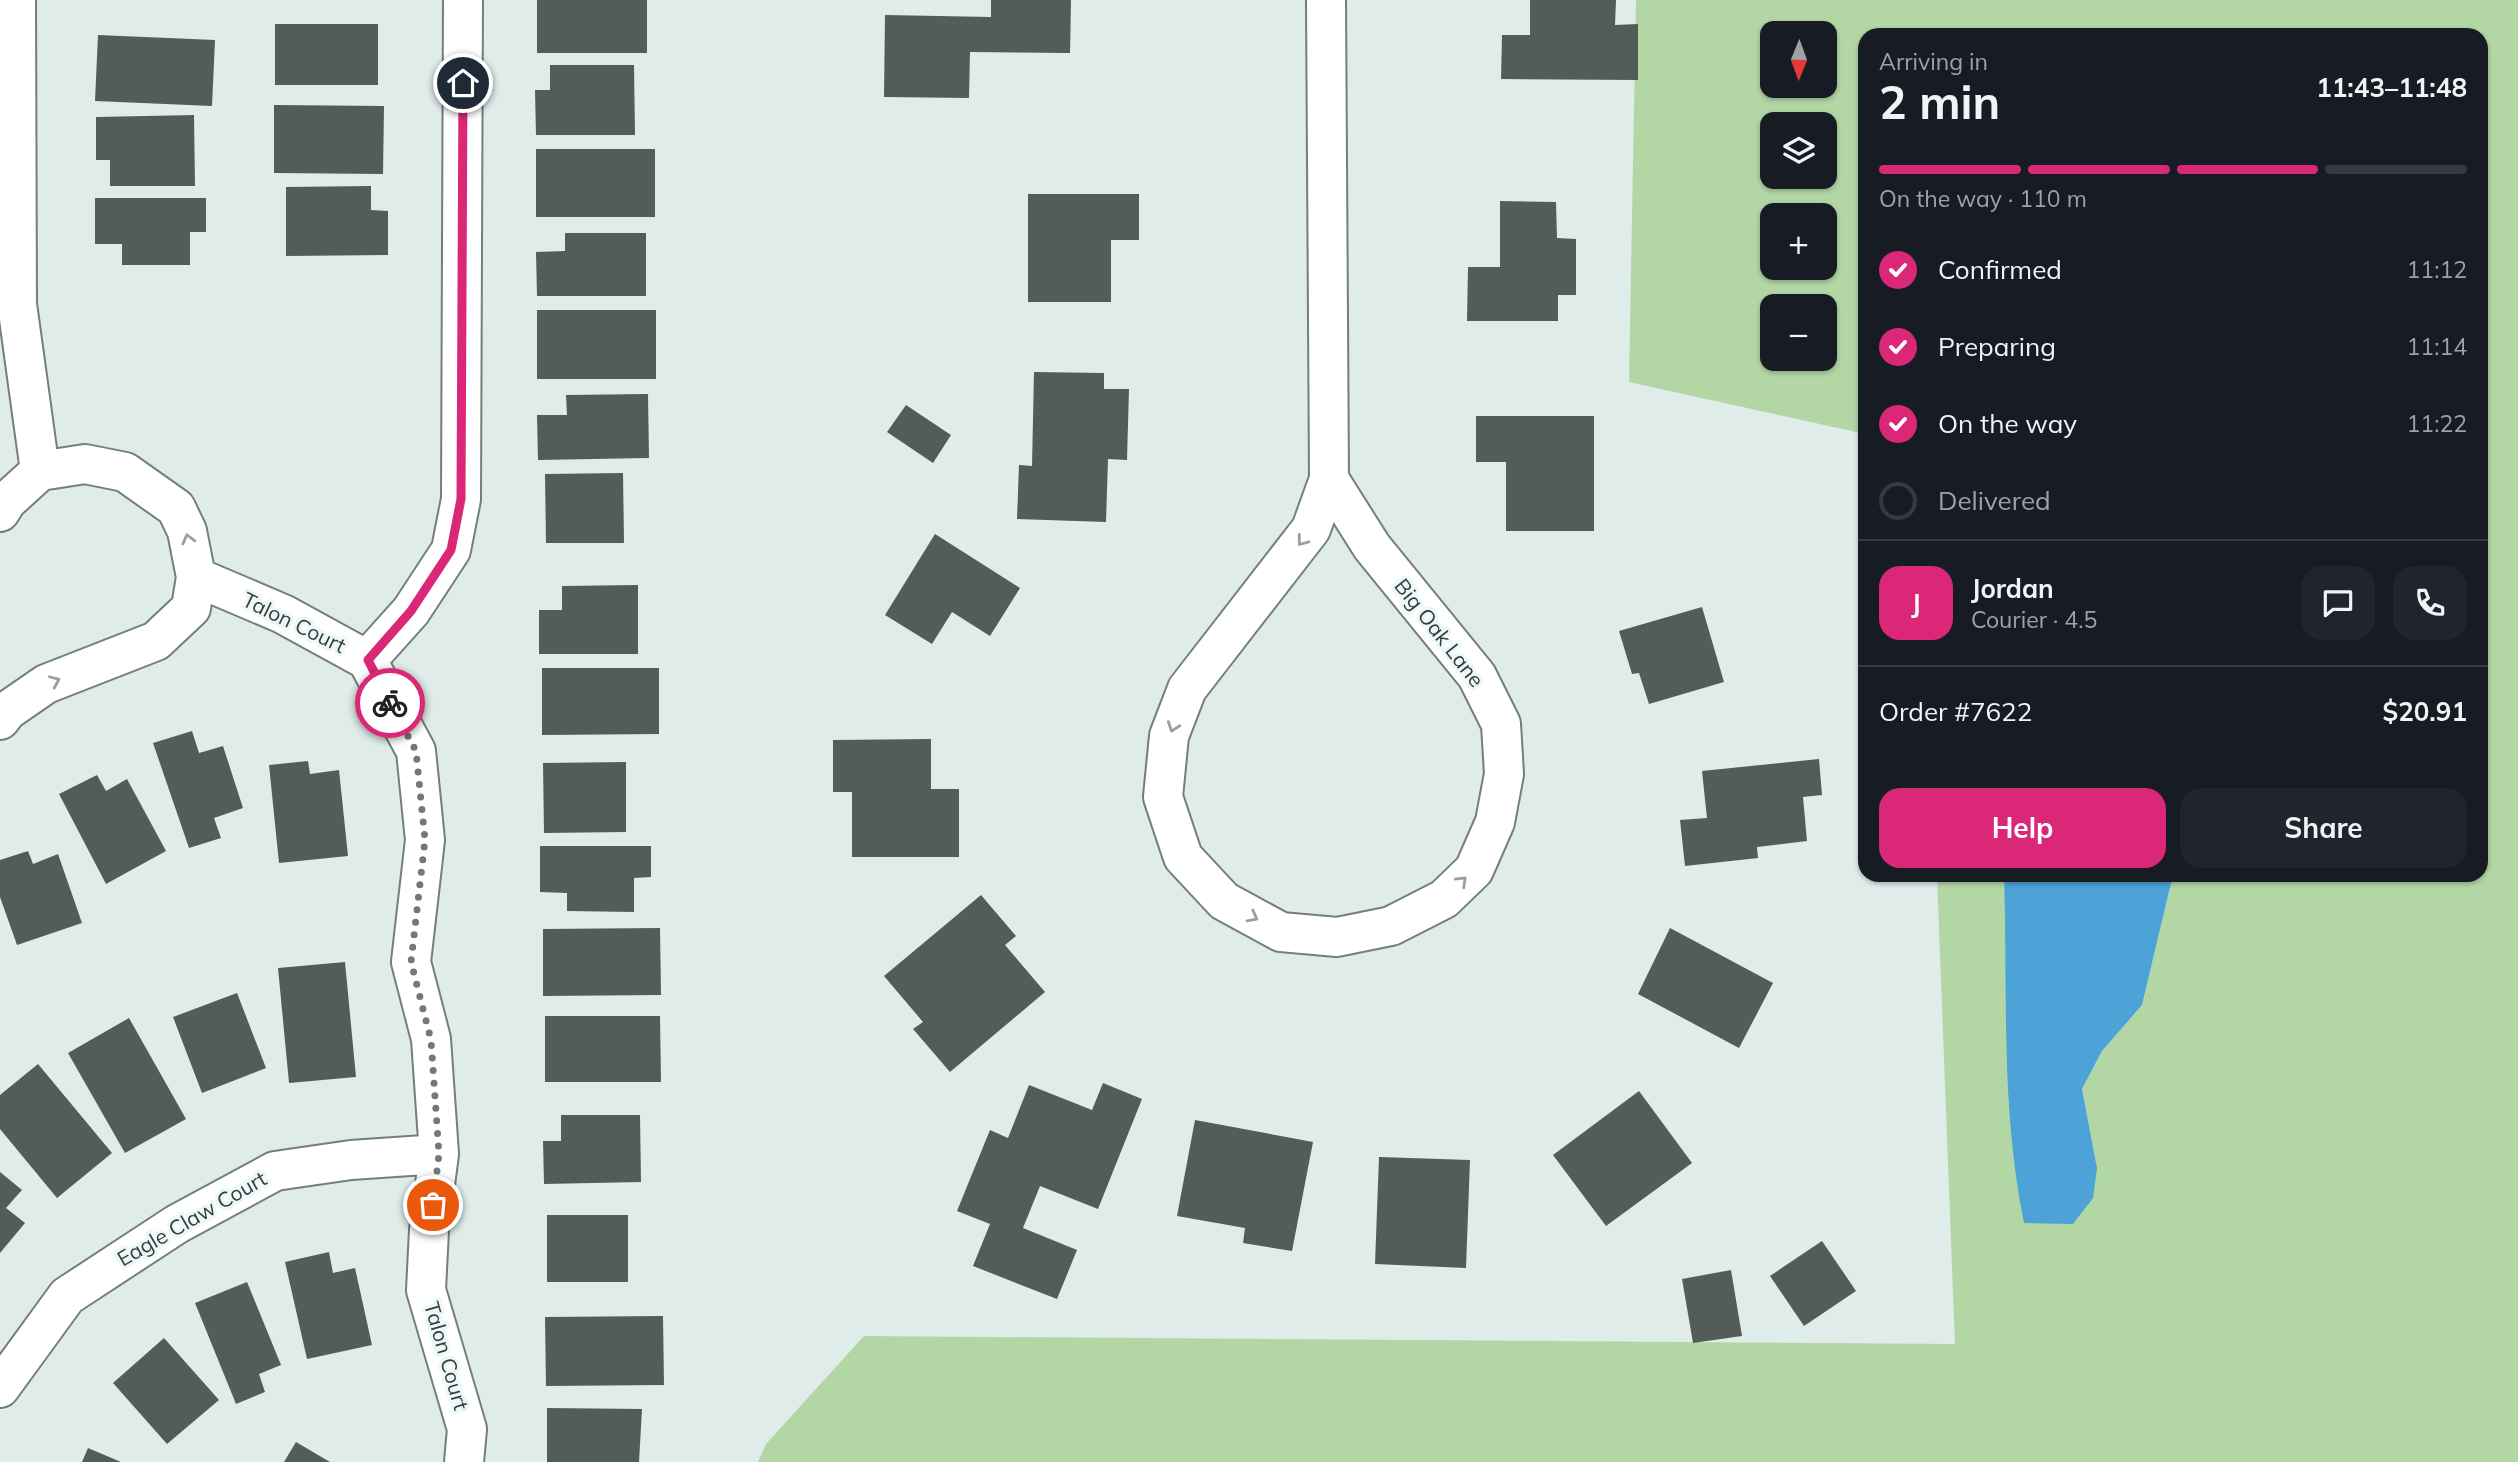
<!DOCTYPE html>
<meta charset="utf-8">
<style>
:root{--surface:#171b24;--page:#20242c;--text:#f1f3f6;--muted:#9ea1a6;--line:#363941;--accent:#db2777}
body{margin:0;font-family:Mulish,sans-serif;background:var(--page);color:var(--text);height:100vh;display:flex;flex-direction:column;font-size:26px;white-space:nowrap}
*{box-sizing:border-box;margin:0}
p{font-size:23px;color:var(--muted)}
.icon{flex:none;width:38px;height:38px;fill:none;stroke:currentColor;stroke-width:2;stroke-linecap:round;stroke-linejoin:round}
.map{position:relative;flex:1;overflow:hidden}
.details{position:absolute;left:1858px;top:28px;width:630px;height:854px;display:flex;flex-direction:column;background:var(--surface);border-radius:21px;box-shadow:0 2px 5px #0004}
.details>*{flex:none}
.needle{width:46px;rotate:181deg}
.buttons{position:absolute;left:1760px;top:21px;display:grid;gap:14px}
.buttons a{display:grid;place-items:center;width:77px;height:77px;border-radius:14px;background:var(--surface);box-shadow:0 2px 5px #0004;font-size:35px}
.pin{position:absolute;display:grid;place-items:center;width:60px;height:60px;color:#fff;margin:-30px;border:4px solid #fff;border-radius:50%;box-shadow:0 2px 7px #0007}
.courier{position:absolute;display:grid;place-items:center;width:70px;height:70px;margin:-35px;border:5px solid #db2777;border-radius:50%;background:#fff;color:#222;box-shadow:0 2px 9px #0007}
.overview em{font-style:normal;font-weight:700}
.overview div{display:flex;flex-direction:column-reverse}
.overview{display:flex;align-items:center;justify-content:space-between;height:119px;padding:0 21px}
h1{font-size:46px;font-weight:700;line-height:52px}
.bar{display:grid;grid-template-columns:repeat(4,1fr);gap:10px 7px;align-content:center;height:84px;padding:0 21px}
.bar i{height:9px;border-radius:5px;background:var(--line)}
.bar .selected{background:var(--accent)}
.bar p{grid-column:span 4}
.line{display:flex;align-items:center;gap:18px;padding:0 21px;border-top:2px solid var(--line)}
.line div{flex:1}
.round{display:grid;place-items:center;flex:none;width:74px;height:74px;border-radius:21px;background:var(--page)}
ol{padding:0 21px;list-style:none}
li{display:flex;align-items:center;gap:21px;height:77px}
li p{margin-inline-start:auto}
li .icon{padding:7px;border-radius:50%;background:var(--accent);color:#fff;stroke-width:4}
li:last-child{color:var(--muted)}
li i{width:38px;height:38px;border:4px solid var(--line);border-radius:50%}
.cta{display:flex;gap:14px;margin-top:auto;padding:14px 21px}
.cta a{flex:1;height:80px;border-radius:21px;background:var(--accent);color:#fff;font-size:28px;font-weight:700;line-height:80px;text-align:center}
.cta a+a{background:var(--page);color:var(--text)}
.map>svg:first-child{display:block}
.green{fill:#b2d7a5;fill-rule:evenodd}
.water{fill:#4da2d7}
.building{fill:#535c57}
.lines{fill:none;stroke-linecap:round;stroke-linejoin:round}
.minor-casing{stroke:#737f7d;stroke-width:42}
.minor{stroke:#fff;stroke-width:38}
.oneway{stroke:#9b9e9e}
.done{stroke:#727a79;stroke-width:7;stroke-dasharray:0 12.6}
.route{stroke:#db2777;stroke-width:9}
.labels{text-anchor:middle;stroke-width:7;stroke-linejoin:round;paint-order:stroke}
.street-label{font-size:21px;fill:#373c3c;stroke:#edf9f8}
</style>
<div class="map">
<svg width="2518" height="1462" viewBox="0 0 2518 1462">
<rect width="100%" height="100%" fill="#dfecea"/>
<path class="green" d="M1636,0H2518V1462H758L766,1444L864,1336L1955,1344L1937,875H2004L2006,919L2097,1168L2082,1089L2102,1051L2142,1005L2173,875H2482V35H1866L1865,434L1629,382ZM1773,33H1825V86H1773ZM1773,124H1825V177H1773ZM1773,215H1825V268H1773ZM1773,306H1825V359H1773Z"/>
<path class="water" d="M2004,875H2173L2142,1005L2102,1051L2082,1089L2097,1168L2093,1198L2073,1224L2024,1223C2000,1105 2008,994 2004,875Z"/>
<path class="building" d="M537,0H647V53H537Z
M991,0H1071L1070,53L970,52L969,98L884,97L885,15L991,17Z
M1530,0H1616L1615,25L1638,24V80L1501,79L1502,35H1530Z
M275,24H378V85H275Z
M98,35L215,40L212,106L95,101Z
M550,65H634L635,135H536L535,90H550Z
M274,105L384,106L383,174L274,173Z
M194,115L195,186H110V160H96V117Z
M536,149H655V217H536Z
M371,186V210L388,211V255L286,256V187Z
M1028,194H1139V240H1111V302H1028Z
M95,198H206V232H190V265H122V244H95Z
M1500,201L1556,202L1557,238L1576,239V295H1558V321H1467L1468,267H1500Z
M565,233H646V296H537L536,252L565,251Z
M537,310H656V379H537Z
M1034,372L1104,373V389H1129L1127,460L1108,459L1106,522L1017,519L1019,465L1032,466Z
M648,394L649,458L538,460L537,415H567L566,395Z
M906,405L951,435L933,463L887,432Z
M1476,416H1594V531H1506V462H1476Z
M623,473L624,543H546L545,474Z
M935,534L1020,588L990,636L952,612L932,644L885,615Z
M638,585V654H539V610H562V586Z
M1702,607L1724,682L1649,704L1639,673L1632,674L1619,631Z
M542,668H659V734L542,735Z
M192,731L199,753L223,746L243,808L214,818L221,838L189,848L153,743Z
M931,739V789H959V857H852V792H833V740Z
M1819,759L1822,795L1803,797L1807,841L1757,847L1758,858L1685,866L1680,820L1707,818L1702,771Z
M308,761L310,774L339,770L348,856L279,863L269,765Z
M626,762V832L544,833L543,763Z
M97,775L106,791L127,779L166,851L106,884L59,794Z
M540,846H651V877L634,878V912L567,911V893L540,892Z
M28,851L33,864L58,854L82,923L17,945L0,897V860Z
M981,895L1016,936L1005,945L1045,992L950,1072L913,1029L923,1022L884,976Z
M660,928L661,995L543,996V929Z
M1670,928L1773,983L1739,1048L1638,994Z
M345,962L356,1077L289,1083L278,968Z
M237,993L266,1068L202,1093L173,1017Z
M545,1016H660L661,1082H545Z
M129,1018L186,1119L125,1153L68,1053Z
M38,1064L112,1153L57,1198L0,1129V1095Z
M1103,1083L1142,1099L1098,1209L1040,1186L1023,1228L1077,1250L1057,1299L973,1266L990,1224L957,1211L990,1130L1008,1138L1029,1085L1092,1110Z
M1639,1091L1692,1163L1606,1226L1553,1155Z
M561,1115H640L641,1182L544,1184L543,1141H561Z
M1195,1120L1313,1142L1292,1251L1243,1243L1245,1228L1177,1216Z
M1379,1157L1470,1160L1466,1268L1375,1264Z
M0,1172L22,1190L6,1208L25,1223L0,1253Z
M547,1215H628V1282H547Z
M1822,1241L1856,1291L1804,1326L1770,1276Z
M329,1252L333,1273L355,1268L372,1345L307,1359L285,1262Z
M1731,1270L1742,1336L1693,1343L1682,1279Z
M247,1282L281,1365L259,1374L265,1392L236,1404L195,1303Z
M663,1316L664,1385L546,1386L545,1317Z
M164,1338L219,1400L167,1444L113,1383Z
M547,1408L642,1409L639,1462H547Z
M296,1442L330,1462H284Z
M88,1448L121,1462H82Z"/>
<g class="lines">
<g class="minor-casing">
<path id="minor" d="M16,0L17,304L40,471
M1326,0L1329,479L1311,529L1187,689L1169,736L1163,797L1183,857L1224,901L1281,932L1337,937L1391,926L1444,899L1474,870L1495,822L1504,774L1501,724L1477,676L1372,547L1329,479
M0,512L7,501L40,471L85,464L125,472L176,508L187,531L196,577L191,608L156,641L46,684L7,711L0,720
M196,577L283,614L367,660L416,751L425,840L411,962L431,1039L439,1154L429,1230L426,1290L467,1429L464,1462
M367,660L411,611L451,550L461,499L463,0
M0,1388L67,1296L177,1224L275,1171L351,1160L439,1154"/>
</g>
<use href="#minor" class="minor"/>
</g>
<defs><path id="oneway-chevron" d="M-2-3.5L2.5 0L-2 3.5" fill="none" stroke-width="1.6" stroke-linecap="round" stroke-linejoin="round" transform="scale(1.75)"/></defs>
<g class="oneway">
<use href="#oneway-chevron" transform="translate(188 539) rotate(-104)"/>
<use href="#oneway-chevron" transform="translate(1302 541) rotate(127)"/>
<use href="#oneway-chevron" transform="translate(55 681) rotate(-23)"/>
<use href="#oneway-chevron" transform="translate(1173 727) rotate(109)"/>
<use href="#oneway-chevron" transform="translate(1462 881) rotate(-44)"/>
<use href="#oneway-chevron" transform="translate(1253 917) rotate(28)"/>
</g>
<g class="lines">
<path class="done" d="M390,703L416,751L425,840L411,962L431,1040L439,1154L433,1205"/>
<path class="route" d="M390,703L368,660L411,611L451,550L461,499L463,83"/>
</g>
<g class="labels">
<g class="street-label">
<text transform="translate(294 623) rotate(26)" y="7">Talon Court</text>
<text transform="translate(1439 633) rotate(52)" y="7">Big Oak Lane</text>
<text transform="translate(192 1219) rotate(-30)" y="7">Eagle Claw Court</text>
<text transform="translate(446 1356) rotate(74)" y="7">Talon Court</text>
</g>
</g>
</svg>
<div class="buttons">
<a><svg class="needle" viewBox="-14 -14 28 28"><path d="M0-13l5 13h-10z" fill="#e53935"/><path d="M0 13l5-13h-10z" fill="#9ea1a6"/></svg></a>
<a><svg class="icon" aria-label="layers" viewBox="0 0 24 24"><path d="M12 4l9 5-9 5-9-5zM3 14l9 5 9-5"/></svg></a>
<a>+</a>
<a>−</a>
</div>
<div class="pin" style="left:433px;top:1205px;background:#ea580c"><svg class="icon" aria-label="bag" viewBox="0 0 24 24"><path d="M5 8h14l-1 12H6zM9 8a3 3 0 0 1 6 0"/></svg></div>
<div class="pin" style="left:463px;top:83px;background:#1f2937"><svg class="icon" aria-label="home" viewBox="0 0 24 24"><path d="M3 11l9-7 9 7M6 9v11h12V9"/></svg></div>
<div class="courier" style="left:390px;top:703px"><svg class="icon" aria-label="bike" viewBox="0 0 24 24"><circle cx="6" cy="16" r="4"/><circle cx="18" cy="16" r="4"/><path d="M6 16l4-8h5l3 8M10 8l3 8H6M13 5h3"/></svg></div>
<section class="details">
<div class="overview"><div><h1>2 min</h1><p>Arriving in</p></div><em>11:43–11:48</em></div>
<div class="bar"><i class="selected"></i><i class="selected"></i><i class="selected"></i><i></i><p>On the way · 110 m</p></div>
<ol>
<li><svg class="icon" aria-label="check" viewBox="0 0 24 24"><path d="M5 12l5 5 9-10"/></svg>Confirmed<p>11:12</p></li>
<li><svg class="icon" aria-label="check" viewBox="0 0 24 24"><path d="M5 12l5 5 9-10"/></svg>Preparing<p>11:14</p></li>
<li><svg class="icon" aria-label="check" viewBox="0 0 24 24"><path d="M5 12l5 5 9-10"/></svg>On the way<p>11:22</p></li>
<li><i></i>Delivered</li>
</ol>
<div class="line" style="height:126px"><b class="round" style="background:var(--accent);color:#fff">J</b><div><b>Jordan</b><p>Courier · 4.5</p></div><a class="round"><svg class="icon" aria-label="chat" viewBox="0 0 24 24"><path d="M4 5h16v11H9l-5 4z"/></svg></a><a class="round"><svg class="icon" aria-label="phone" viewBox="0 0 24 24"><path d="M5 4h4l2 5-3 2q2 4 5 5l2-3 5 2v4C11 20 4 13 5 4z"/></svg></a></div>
<div class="line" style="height:91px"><div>Order #7622</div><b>$20.91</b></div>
<div class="cta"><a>Help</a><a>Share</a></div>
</section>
</div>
